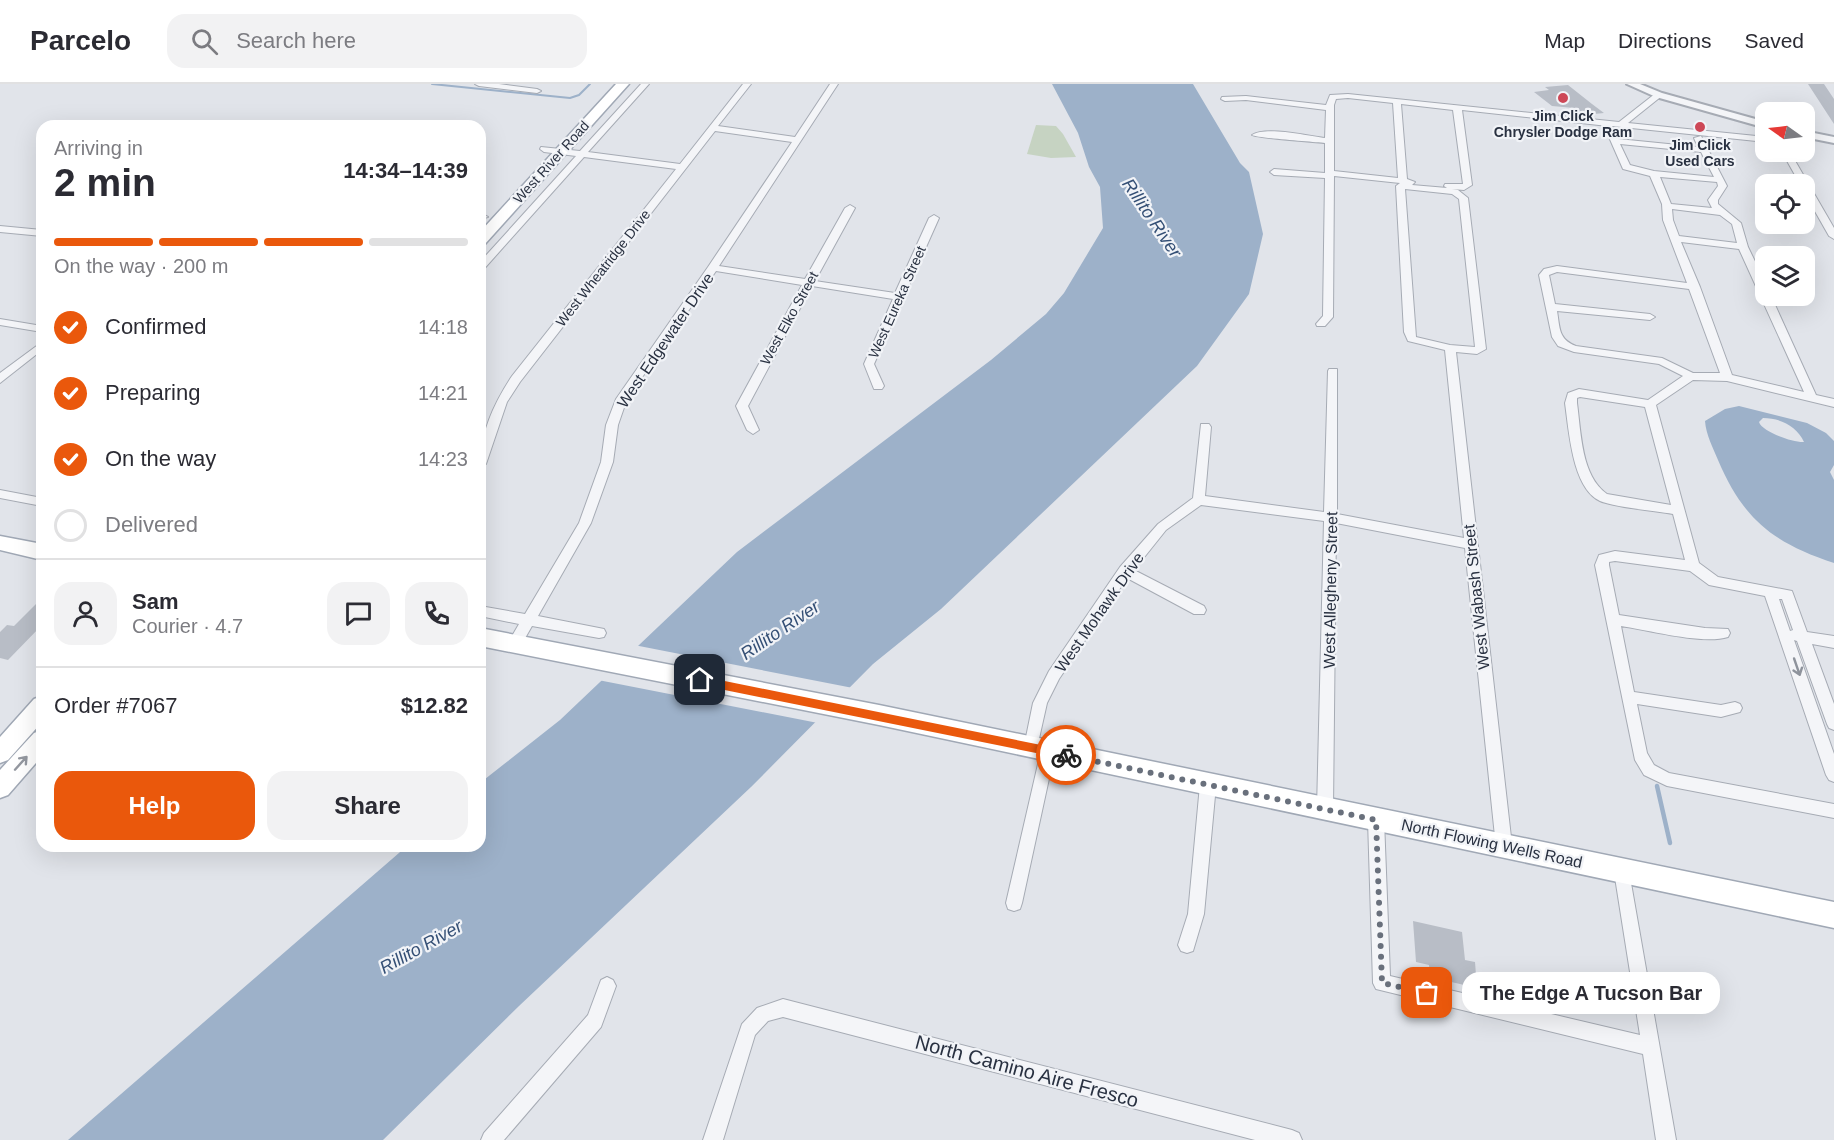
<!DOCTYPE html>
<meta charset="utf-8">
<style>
:root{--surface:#fff;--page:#f2f2f3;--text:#2b2b33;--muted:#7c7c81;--line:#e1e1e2;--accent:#ea580c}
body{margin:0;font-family:Helvetica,sans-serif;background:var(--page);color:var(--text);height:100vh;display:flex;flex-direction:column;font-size:22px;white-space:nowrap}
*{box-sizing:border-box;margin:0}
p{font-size:20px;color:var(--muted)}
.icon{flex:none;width:33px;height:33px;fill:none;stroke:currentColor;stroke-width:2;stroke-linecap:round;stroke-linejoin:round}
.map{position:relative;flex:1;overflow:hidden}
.details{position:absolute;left:36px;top:36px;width:450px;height:732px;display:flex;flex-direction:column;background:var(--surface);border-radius:18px;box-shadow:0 6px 24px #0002}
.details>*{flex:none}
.needle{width:39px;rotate:284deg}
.buttons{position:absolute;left:1755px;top:18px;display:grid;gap:12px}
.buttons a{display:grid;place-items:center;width:60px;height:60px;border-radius:12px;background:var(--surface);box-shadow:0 6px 24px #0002;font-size:30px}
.pin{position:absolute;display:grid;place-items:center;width:51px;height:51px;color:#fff;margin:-26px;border-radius:12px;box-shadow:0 3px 9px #0006}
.courier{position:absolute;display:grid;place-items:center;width:60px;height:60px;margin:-30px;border:4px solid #ea580c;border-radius:50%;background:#fff;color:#222;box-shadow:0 2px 8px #0007}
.bubble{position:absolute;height:42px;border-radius:18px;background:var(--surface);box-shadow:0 6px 24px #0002;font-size:20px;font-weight:800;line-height:42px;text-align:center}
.summary em{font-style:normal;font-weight:800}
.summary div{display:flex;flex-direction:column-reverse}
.summary{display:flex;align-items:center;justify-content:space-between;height:102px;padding:0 18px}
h1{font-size:39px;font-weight:800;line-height:45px}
.bar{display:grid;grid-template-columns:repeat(4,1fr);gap:9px 6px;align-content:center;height:72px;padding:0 18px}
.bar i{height:8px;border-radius:4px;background:var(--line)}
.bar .current{background:var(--accent)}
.bar p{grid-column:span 4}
.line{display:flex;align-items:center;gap:15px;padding:0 18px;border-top:2px solid var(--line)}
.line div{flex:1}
.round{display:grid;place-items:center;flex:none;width:63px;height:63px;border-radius:18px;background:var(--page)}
ol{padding:0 18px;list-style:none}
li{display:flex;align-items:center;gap:18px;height:66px}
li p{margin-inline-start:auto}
li .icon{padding:6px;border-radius:50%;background:var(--accent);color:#fff;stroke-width:4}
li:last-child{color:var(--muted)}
li i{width:33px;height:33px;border:3px solid var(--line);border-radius:50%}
.cta{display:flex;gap:12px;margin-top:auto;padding:12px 18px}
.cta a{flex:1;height:69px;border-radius:18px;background:var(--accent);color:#fff;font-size:24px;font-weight:800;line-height:69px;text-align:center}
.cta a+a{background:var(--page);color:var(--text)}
header{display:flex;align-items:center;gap:36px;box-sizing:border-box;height:84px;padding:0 30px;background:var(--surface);border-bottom:2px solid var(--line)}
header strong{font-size:28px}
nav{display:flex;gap:33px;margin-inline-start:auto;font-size:21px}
.search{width:420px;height:54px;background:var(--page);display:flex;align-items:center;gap:15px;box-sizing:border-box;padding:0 21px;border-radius:18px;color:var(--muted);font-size:22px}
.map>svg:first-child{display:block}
.green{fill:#c6d3c2}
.water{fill:#9db1c9;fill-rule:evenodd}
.pier{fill:#e1e4ea}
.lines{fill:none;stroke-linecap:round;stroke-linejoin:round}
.stream-far1{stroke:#9db1c9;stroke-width:2}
.stream{stroke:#9db1c9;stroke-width:4.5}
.building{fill:#b8bdc6}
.minor-casing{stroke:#a6abb4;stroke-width:2}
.tertiary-casing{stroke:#a6abb4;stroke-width:4}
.primary-casing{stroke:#a0a8b5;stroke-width:3}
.minor{fill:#f4f5f8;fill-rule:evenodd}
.tertiary{fill:#f4f5f8;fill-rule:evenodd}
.primary{fill:#fff;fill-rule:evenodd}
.oneway{stroke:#8e939c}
.oneway2{stroke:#9498a0}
.route{fill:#ea580c}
.done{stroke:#69707c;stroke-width:6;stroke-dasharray:0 10.8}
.poi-dot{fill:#cd4857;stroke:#f1f3f7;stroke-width:2}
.labels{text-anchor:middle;stroke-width:4.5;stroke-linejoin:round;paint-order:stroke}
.far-poi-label{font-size:14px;font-weight:bold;fill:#293141;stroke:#f1f3f7}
.far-street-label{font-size:14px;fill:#293141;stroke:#f1f3f7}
.street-label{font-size:16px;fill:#293141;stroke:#f1f3f7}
.water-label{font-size:18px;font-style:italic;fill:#344f75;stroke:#f1f3f7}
.near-street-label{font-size:20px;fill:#293141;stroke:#f1f3f7}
</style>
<header>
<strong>Parcelo</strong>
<div class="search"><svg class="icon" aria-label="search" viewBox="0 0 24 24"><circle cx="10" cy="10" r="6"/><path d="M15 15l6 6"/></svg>Search here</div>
<nav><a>Map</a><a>Directions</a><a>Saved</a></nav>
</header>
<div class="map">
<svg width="1834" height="1056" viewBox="0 0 1834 1056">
<rect width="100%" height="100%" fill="#e1e4ea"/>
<path class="green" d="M1036,41L1056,42L1063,50L1076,73L1051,74L1027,70Z"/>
<path class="water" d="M1052,0H1193L1240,79L1249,88L1263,150L1249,210L1197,282L941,525L873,580L751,703L519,922L383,1056H68L407,762H480V699L560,636L737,468L991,276L1046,230L1064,209L1103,144L1100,103L1089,83L1078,49Z
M1739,322L1807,339L1826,349L1834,357V381L1830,388L1834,396V479C1773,459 1743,435 1718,376C1713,364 1706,351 1705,337L1725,325ZM1763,334C1780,334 1797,342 1804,358C1794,359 1762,348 1759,338Z"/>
<path class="pier" d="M634,561L853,604L818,639L598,596Z"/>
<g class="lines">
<path class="stream-far1" d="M432,0L570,14L579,11L590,0"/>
<path class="stream" d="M1657,702L1670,759"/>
</g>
<path class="building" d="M1808,0H1824L1834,15V40Z
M1568,1L1592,20L1604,29L1584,31L1574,24L1552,22L1534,8L1549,6L1545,3Z
M42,514V541L8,576L0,574V548L7,541L14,542Z
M1413,837L1462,848L1465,876L1475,878L1477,904L1430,893L1429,881L1416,878Z"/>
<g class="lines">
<g class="minor-casing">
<path id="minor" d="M475,0H499L537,5L541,7L537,9L479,2Z
M641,0H649L588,68L680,80L743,0H751L718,42L795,53L830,0H838L719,182L805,195L845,124L850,121L855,124L815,197L895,209L929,134L934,131L939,134L874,280L884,302L882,305H874L864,280L893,215L812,202L748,322L759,346L753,350L747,346L736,322L802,201L716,187L627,315L618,341L613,378L591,439L538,532L599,544L604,545L606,549L604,553L599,554L532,542L520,563H510L508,559L519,540L480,532V522L525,530L579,439L601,378L606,341L616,315L708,183L792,58L715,47L520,298L507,318L486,380L480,384C480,350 493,321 512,292L676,85L584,73L483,186L480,187V178L576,72L544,68L540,65L541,63L580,67Z
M1656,9L1663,11L1628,39L1766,53V58L1612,42L1618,55L1698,63L1694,54L1701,52L1727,102L1718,116V120L1741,139L1748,163L1766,200V212H1771L1816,311L1834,315V323L1727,297L1693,296L1656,321L1699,479L1718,493L1792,507L1807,548L1834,552V564L1812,560L1834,620V646L1829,644L1827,640L1797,557L1794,556L1834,670V698L1829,696L1826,691L1765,512L1709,501L1690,487L1615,477L1609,478V481L1619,531L1705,544L1728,545L1730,549L1728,553C1703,561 1648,546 1621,542L1634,608L1721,621L1735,618L1740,620L1742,624L1740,628L1721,633L1637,620L1647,669L1654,681L1669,689L1834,720V734L1667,702L1644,691L1635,676L1595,481L1599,471L1615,467L1685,476L1673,430C1656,427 1613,423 1600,417C1572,404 1569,346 1565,319L1568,309L1579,305L1648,316L1683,292L1659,280L1574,268L1558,262L1552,253L1539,191L1544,185L1557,182L1687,199L1663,136L1662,120L1650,92L1623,85L1605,44L1608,42L1462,26L1472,101L1464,106L1452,105L1458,106L1468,114L1486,265L1477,270L1456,268L1512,762L1510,767L1504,769L1498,767L1496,762L1465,464L1336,439L1333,725L1331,730L1325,732L1319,730L1317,725L1324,437L1201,421L1166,446L1134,486L1204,522L1206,526L1204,530H1194L1127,494L1059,595L1047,619L1036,668L1031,670L1026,668L1024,663L1033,619L1049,587L1120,483L1158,440L1193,414L1201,340H1209L1211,343L1205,412L1324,428L1328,287L1329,285H1337V430L1464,454L1445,266L1408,257L1404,248L1396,102L1400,99L1334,92L1333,233L1325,242H1317L1316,240L1323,232L1325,94L1274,91L1270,88L1274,85L1325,89V59C1314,58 1257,54 1252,51C1266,42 1308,52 1325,54L1326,26L1246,16L1225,17L1221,15L1222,13L1246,12L1326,21L1330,11L1348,10L1619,38ZM1348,14L1393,19L1398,94L1334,87V21L1336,15ZM1401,20L1453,26L1463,100H1445L1444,102L1447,104L1412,101L1415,98L1407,95ZM1620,60L1701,68L1714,93L1654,87L1630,81ZM1660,93L1717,98L1718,102L1708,116L1712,124L1671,120ZM1405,105L1452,110L1459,115L1475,263L1450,261L1416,253ZM1672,125L1720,131L1732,140L1737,159L1679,152L1673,136ZM1681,158L1739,165L1804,308L1732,291L1700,203ZM1557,188L1689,205L1720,289H1693L1662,274L1576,262C1558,255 1560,244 1557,227L1650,236L1655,233L1650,230L1555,220L1549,191ZM1580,313L1645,323L1671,421L1607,410C1581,392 1581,348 1577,319V314ZM1779,515H1782L1793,546L1790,547Z
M1782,68H1790L1834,144V155L1829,152L1804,108V100H1800Z
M480,129L488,133L480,135Z
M0,142L42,146V152L0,148Z
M0,235L42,242V248L0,241Z
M42,258V266L0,299V289Z
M0,406L42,414V422L0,414Z
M1048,660L1053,662L1055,667L1022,819L1020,825L1014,827L1008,825L1006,819L1041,667L1043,662Z
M1208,694L1213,696L1216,701L1204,830L1193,867L1187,869L1181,867L1178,861L1188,830L1200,701L1203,696Z
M1376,729L1382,731L1384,736L1390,892L1640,951L1614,787L1616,782L1622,779L1628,782L1676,1056H1656L1643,970L1376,905L1373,899L1368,736L1370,731Z
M607,893L613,896L616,902L601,943L504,1056H481L484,1049L588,931L601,896Z
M783,915L1292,1046L1299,1049L1302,1056H1255L783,933L768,937L755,951L723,1056H703L742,940L757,924Z"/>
</g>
<g class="tertiary-casing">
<path id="tertiary" d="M1627,0H1640L1662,9L1766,38V44L1656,13Z
M1804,47L1834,53V59L1804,53Z"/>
</g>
<g class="primary-casing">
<path id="primary" d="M616,0H629L485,160L480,161V148Z
M0,452L42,460V476L0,466Z
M480,544L879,621L1834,818V844L879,641L480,562Z
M42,612V638L8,676L0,679V653L34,615Z
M42,646V672L8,711L0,714V686L34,649Z"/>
</g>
<use href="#minor" class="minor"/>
<use href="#tertiary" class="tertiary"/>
<use href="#primary" class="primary"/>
</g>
<defs><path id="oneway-shaft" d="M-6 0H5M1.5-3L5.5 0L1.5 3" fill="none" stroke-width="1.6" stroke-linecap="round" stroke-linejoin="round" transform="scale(1.5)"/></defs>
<use class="oneway" href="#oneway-shaft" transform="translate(1797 583) rotate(71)"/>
<use class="oneway2" href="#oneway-shaft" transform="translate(21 679) rotate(-48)"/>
<path class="route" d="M700,592L1066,666L1071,671L1066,675L700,601L695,596Z"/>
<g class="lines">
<path class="done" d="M1066,671L1376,736L1382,899L1427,909"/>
</g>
<g class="poi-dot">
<circle cx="1563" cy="14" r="6"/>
<circle cx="1700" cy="43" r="6"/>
</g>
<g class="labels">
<g class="far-poi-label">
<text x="1563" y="37">Jim Click<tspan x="1563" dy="16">Chrysler Dodge Ram</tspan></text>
<text x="1700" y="66">Jim Click<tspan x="1700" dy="16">Used Cars</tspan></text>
</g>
<g class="far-street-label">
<text transform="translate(551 78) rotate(-48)" y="5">West River Road</text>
<text transform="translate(603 184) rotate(-52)" y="5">West Wheatridge Drive</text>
<text transform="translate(897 218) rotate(-66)" y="5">West Eureka Street</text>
<text transform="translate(789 234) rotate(-61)" y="5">West Elko Street</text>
</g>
<g class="street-label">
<text transform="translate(665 256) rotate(-56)" y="6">West Edgewater Drive</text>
<text transform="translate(1330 506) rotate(-89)" y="6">West Allegheny Street</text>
<text transform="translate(1476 513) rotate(-96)" y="6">West Wabash Street</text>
<text transform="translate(1099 528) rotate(-55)" y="6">West Mohawk Drive</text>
<text transform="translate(1492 759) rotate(12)" y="6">North Flowing Wells Road</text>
</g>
<g class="water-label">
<text transform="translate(1152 134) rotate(56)" y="6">Rillito River</text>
<text transform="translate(780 546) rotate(-34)" y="6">Rillito River</text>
<text transform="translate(421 863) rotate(-29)" y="6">Rillito River</text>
</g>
<g class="near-street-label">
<text transform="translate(1027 987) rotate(15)" y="7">North Camino Aire Fresco</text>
</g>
</g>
</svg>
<div class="buttons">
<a><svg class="needle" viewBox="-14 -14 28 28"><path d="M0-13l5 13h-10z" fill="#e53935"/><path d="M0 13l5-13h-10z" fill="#7c7c81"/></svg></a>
<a><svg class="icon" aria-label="locate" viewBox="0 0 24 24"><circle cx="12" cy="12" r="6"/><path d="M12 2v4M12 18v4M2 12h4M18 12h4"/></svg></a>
<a><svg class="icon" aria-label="layers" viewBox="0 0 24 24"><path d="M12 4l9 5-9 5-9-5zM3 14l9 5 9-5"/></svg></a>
</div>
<div class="pin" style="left:1427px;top:909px;background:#ea580c"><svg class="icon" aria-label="bag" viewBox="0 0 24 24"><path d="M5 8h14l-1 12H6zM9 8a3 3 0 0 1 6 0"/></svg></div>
<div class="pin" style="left:700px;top:596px;background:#1f2937"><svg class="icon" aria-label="home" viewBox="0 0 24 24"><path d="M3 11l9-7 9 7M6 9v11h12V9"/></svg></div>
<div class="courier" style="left:1066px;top:671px"><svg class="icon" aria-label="bike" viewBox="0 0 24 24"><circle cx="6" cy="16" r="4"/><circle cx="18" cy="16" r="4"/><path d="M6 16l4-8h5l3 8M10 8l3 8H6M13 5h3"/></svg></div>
<div class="bubble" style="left:1462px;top:888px;width:258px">The Edge A Tucson Bar</div>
<section class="details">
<div class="summary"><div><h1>2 min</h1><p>Arriving in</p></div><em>14:34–14:39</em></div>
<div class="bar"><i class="current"></i><i class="current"></i><i class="current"></i><i></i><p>On the way · 200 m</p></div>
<ol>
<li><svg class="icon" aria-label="check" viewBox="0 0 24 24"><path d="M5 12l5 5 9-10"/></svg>Confirmed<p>14:18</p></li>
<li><svg class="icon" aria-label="check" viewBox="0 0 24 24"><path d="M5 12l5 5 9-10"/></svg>Preparing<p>14:21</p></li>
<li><svg class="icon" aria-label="check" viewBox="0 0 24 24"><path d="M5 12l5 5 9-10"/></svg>On the way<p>14:23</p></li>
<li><i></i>Delivered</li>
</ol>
<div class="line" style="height:108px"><a class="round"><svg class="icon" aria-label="person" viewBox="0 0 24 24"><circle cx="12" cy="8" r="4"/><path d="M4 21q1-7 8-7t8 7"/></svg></a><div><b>Sam</b><p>Courier · 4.7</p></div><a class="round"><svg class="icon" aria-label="chat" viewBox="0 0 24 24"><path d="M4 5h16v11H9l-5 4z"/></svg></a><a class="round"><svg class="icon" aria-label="phone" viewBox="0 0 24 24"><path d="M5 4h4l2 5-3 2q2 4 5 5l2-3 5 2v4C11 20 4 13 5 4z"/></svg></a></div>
<div class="line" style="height:78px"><div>Order #7067</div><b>$12.82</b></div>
<div class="cta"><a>Help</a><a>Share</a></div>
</section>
</div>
